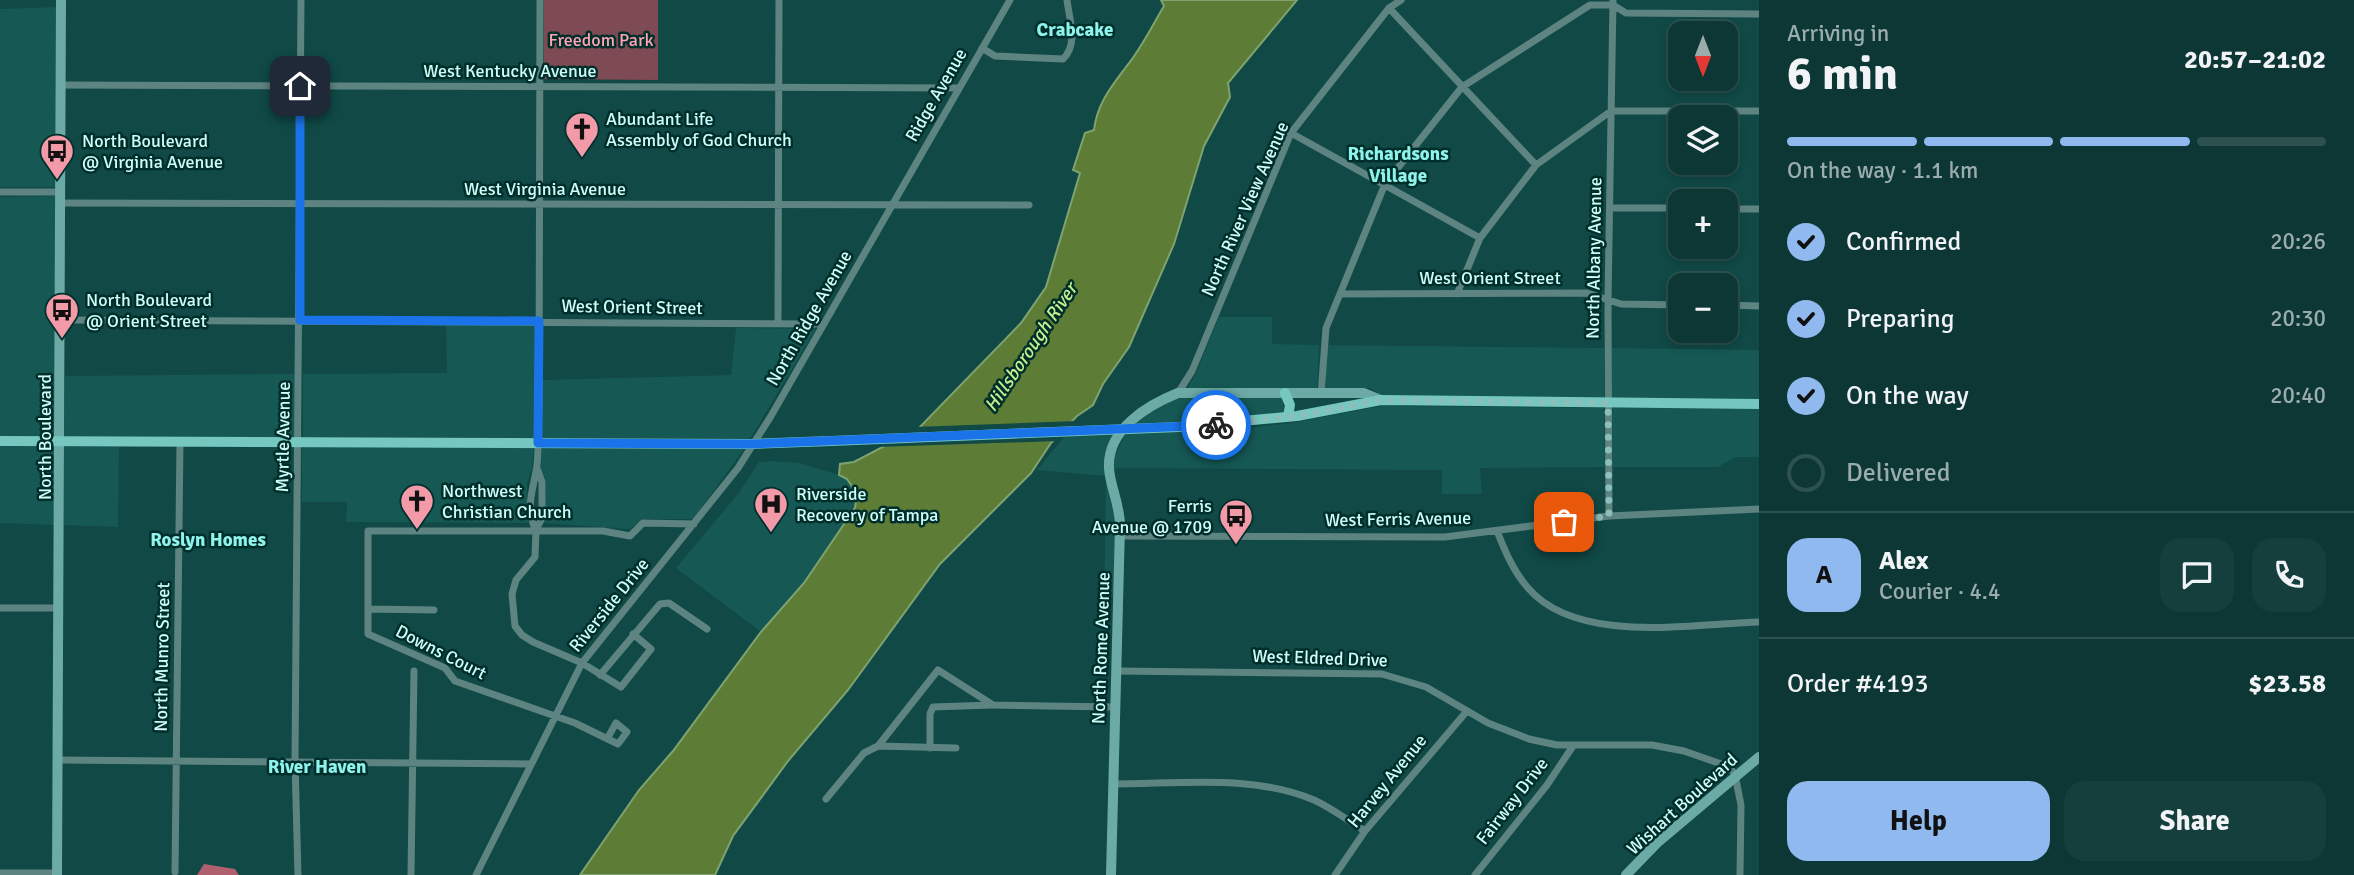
<!DOCTYPE html>
<meta charset="utf-8">
<style>
:root{--surface:#0c3734;--page:#153f3c;--text:#f1f3f6;--muted:#9aacac;--line:#2c514f;--accent:#90b9f0}
body{margin:0;font-family:Signika,sans-serif;background:var(--page);color:var(--text);height:100vh;display:flex;flex-direction:column;font-size:26px;white-space:nowrap}
*{box-sizing:border-box;margin:0}
p{font-size:23px;color:var(--muted)}
.icon{flex:none;width:38px;height:38px;fill:none;stroke:currentColor;stroke-width:2;stroke-linecap:round;stroke-linejoin:round}
.map{position:relative;flex:1;overflow:hidden}
.panel{display:flex;flex-direction:column;background:var(--surface);width:595px}
.panel>*{flex:none}
.needle{width:46px;rotate:180deg}
.buttons{position:absolute;left:1668px;top:21px;display:grid;gap:14px}
.buttons a{display:grid;place-items:center;width:70px;height:70px;border-radius:14px;background:var(--surface);box-shadow:0 4px 10px #0003,0 0 0 2px var(--line);font-size:35px}
.pin{position:absolute;display:grid;place-items:center;width:60px;height:60px;color:#fff;margin:-30px;border-radius:14px;box-shadow:0 4px 10px #0006}
.courier{position:absolute;display:grid;place-items:center;width:70px;height:70px;margin:-35px;border:5px solid #1a73e8;border-radius:50%;background:#fff;color:#222;box-shadow:0 2px 9px #0007}
.headline em{font-style:normal;font-weight:700}
.headline div{display:flex;flex-direction:column-reverse}
.headline{display:flex;align-items:center;justify-content:space-between;height:119px;padding:0 28px}
h1{font-size:46px;font-weight:700;line-height:52px}
.bar{display:grid;grid-template-columns:repeat(4,1fr);gap:10px 7px;align-content:center;height:84px;padding:0 28px}
.bar i{height:9px;border-radius:5px;background:var(--line)}
.bar .selected{background:var(--accent)}
.bar p{grid-column:span 4}
.line{display:flex;align-items:center;gap:18px;padding:0 28px;border-top:2px solid var(--line)}
.line div{flex:1}
.round{display:grid;place-items:center;flex:none;width:74px;height:74px;border-radius:21px;background:var(--page)}
ol{padding:0 28px;list-style:none}
li{display:flex;align-items:center;gap:21px;height:77px}
li p{margin-inline-start:auto}
li .icon{padding:7px;border-radius:50%;background:var(--accent);color:#111;stroke-width:4}
li:last-child{color:var(--muted)}
li i{width:38px;height:38px;border:4px solid var(--line);border-radius:50%}
.action{display:flex;gap:14px;margin-top:auto;padding:14px 28px}
.action a{flex:1;height:80px;border-radius:21px;background:var(--accent);color:#111;font-size:28px;font-weight:700;line-height:80px;text-align:center}
.action a+a{background:var(--page);color:var(--text)}
main{display:flex;flex:1;min-height:0}
.map>svg:first-child{display:block}
.built{fill:#165854}
.green{fill:#7e4a53}
.forest{fill:#b05f6e}
.water{fill:#5d7c35;stroke:#7fa370;stroke-width:2}
.pier{fill:#104946}
.lines{fill:none;stroke-linecap:round;stroke-linejoin:round}
.street{stroke:#5e8481;stroke-width:7}
.secondary{stroke:#6caaa5;stroke-width:10}
.primary{stroke:#75c7c0;stroke-width:10}
.primary-bridge{stroke:#75c7c0;stroke-width:10}
.done{stroke:#8cbeba;stroke-width:7;stroke-dasharray:0 12.6}
.route{stroke:#1a73e8;stroke-width:9}
.labels{text-anchor:middle;stroke-width:5;stroke-linejoin:round;paint-order:stroke}
.park-label{font-size:18px;fill:#ffa4b3;stroke:#002e2b}
.street-label{font-size:18px;fill:#cffdf8;stroke:#002e2b}
.poi-label{font-size:18px;fill:#cffdf8;stroke:#002e2b;text-anchor:start}
.neighbourhood-label{font-size:19px;font-weight:bold;fill:#8ef3eb;stroke:#002e2b}
.water-label{font-size:19px;font-style:italic;fill:#c4f18e;stroke:#002e2b}
</style>
<main>
<div class="map">
<svg width="1759" height="875" viewBox="0 0 1759 875">
<rect width="100%" height="100%" fill="#104946"/>
<path class="built" d="M57,7V187H0V9Z
M57,196L56,437H0V197Z
M1219,317H1272V344L1319,345L1317,389H1187L1196,373Z
M446,326H535L534,438L303,437V374L447,373Z
M736,328L816,329L750,439L542,438L543,380L731,375Z
M1327,345L1604,348V398L1383,396L1370,388L1325,389Z
M1612,348L1759,350V399L1612,398Z
M295,374L294,437H64L65,376Z
M1181,398H1282L1285,413L1237,420L1135,424L1153,408Z
M1382,406L1604,408L1605,467L1480,468L1482,494H1442V470L1113,468L1115,455L1126,434L1237,429L1291,423Z
M1612,408H1759V457H1736L1718,467H1613Z
M1115,435L1112,438L1116,511L1114,595L1104,606L1106,476L1037,470L1065,436Z
M0,446L56,447L55,525L0,523Z
M64,447H119L118,527L64,525Z
M302,447H534L532,468L527,483L528,523L346,522L347,502H302Z
M542,447L745,448L693,519H643L630,529L544,523L546,482L541,468Z
M772,461L799,463L839,475L847,479L857,494L855,508L847,520L804,583L761,632L676,568L738,494L759,462Z"/>
<path class="green" d="M544,0H658V80L544,79Z"/>
<path class="forest" d="M204,864L235,869L239,875H197Z"/>
<path class="water" d="M1161,0H1297L1228,83L1230,97L1204,146L1174,244L1129,347L1103,384L1093,405L1077,416L1051,443L1031,473L940,564L848,690L788,761L733,836L715,875H580L639,790L673,751L761,632L804,583L855,508L857,494L847,479L839,475L840,464L854,462L919,428L1021,323L1046,287L1080,173L1073,170L1085,133L1094,130C1097,104 1111,87 1126,67C1141,49 1152,26 1164,6Z"/>
<path class="pier" d="M1077,421L1058,441L876,447L914,427Z"/>
<g class="lines">
<path class="street" d="M1389,8L1536,165
M982,48L995,56L1063,59C1079,44 1069,19 1067,0
M61,85L958,88
M1291,133L1480,238
M0,192H61
M61,203L1029,205
M1610,208H1680
M1726,209H1759
M1341,294L1587,293L1621,304L1680,305
M1457,294L1480,238L1536,165L1611,111H1759
M1726,305L1759,306
M61,320L824,324
M778,324L779,0
M1178,393L1192,371L1291,133L1389,8L1401,0
M1321,394L1326,328L1385,184L1462,87L1590,5H1613L1626,13L1759,14
M537,468L542,482V518L536,530L535,557L516,580L512,594L515,626L522,635L533,642L582,663L621,687L651,649L633,634
M1609,516L1608,300L1613,0
M536,530C524,508 534,488 537,465C539,445 538,424 539,404L540,0
M1497,531C1505,551 1513,571 1528,588C1577,645 1691,624 1759,622
M1120,536L1445,537L1609,516L1759,509
M0,608H59
M368,609L434,610
M1116,671L1382,674L1426,687L1488,723L1529,739L1557,745H1652L1684,751L1730,767L1735,775L1741,805L1740,875
M600,675L660,604L669,603L707,629
M607,739L616,723L627,732L618,744L575,723L455,681L445,668L368,634V531H603L630,536L643,523L694,524
M878,746L956,748
M930,748V714L933,707L992,705
M58,760L531,764
M1113,784C1178,784 1253,774 1314,800C1332,808 1348,821 1365,831
M826,799L864,753L878,746L938,670L993,705L1115,707
M175,872L180,442
M0,873H57
M298,875L295,762L301,0
M411,875L414,671
M476,875L582,663L738,468L771,416L1010,0
M1335,875L1365,831L1467,711
M1475,875L1547,785L1573,746"/>
<path class="secondary" d="M57,875L61,0
M1111,875L1120,526C1120,504 1110,487 1109,468C1107,429 1148,405 1178,393H1364L1381,400
M1626,875L1657,843L1759,757"/>
<path class="primary" d="M1285,393L1290,405L1288,417
M1179,427L1297,416L1381,400L1759,404
M0,441L752,444L831,441"/>
<path class="primary-bridge" d="M831,441L1179,427"/>
</g>
<g class="lines">
<path class="done" d="M1216,425L1297,416L1381,400L1608,403L1609,516L1564,522"/>
<path class="route" d="M300,86V320L539,321L538,443L752,444L1216,425"/>
</g>
<defs>
<g id="church-pin" transform="scale(1.75)"><path d="M0 17L-7.5 6A9.5 9.5 0 1 1 7.5 6Z" fill="#f39aa9" stroke="#002e2b"/><path d="M-1.2-6h2.4v3.5h3.3v2.4h-3.3V6h-2.4V-.1h-3.3v-2.4h3.3Z" fill="#111"/></g>
<g id="bus-pin" transform="scale(1.75)"><path d="M0 17L-7.5 6A9.5 9.5 0 1 1 7.5 6Z" fill="#f39aa9" stroke="#002e2b"/><path d="M-5-6H5V4H4V6H2V4H-2V6H-4V4H-5ZM-3.5-4V0h7V-4ZM-3.5 1.2v1.5H-2V1.2ZM2 1.2v1.5H3.5V1.2Z" fill="#111"/></g>
<g id="hospital-pin" transform="scale(1.75)"><path d="M0 17L-7.5 6A9.5 9.5 0 1 1 7.5 6Z" fill="#f39aa9" stroke="#002e2b"/><path d="M-5-5h3v3.5h4V-5h3V5h-3V1.5h-4V5h-3Z" fill="#111"/></g>
</defs>
<g fill-rule="evenodd">
<use href="#church-pin" x="582" y="129"/>
<use href="#bus-pin" x="57" y="151"/>
<use href="#bus-pin" x="62" y="310"/>
<use href="#church-pin" x="417" y="501"/>
<use href="#hospital-pin" x="771" y="504"/>
<use href="#bus-pin" x="1236" y="516"/>
</g>
<g class="labels">
<g class="park-label">
<text x="601" y="46">Freedom Park</text>
</g>
<g class="street-label">
<text x="510" y="77">West Kentucky Avenue</text>
<text transform="translate(936 95) rotate(-60)" y="6">Ridge Avenue</text>
<text x="545" y="195">West Virginia Avenue</text>
<text transform="translate(1245 209) rotate(-66)" y="6">North River View Avenue</text>
<text transform="translate(1594 258) rotate(-89)" y="6">North Albany Avenue</text>
<text x="1490" y="284">West Orient Street</text>
<text transform="translate(632 307) rotate(1)" y="6">West Orient Street</text>
<text transform="translate(809 318) rotate(-60)" y="6">North Ridge Avenue</text>
<text transform="translate(45 437) rotate(-90)" y="6">North Boulevard</text>
<text transform="translate(283 437) rotate(-89)" y="6">Myrtle Avenue</text>
<text transform="translate(1398 519) rotate(-1)" y="6">West Ferris Avenue</text>
<text transform="translate(609 605) rotate(-51)" y="6">Riverside Drive</text>
<text transform="translate(1101 648) rotate(-88)" y="6">North Rome Avenue</text>
<text transform="translate(441 652) rotate(27)" y="6">Downs Court</text>
<text transform="translate(162 657) rotate(-89)" y="6">North Munro Street</text>
<text transform="translate(1320 658) rotate(2)" y="6">West Eldred Drive</text>
<text transform="translate(1387 781) rotate(-51)" y="6">Harvey Avenue</text>
<text transform="translate(1512 801) rotate(-52)" y="6">Fairway Drive</text>
<text transform="translate(1682 804) rotate(-42)" y="6">Wishart Boulevard</text>
</g>
<g class="poi-label">
<text x="606" y="125">Abundant Life<tspan x="606" dy="21">Assembly of God Church</tspan></text>
<text x="82" y="147">North Boulevard<tspan x="82" dy="21">@ Virginia Avenue</tspan></text>
<text x="86" y="306">North Boulevard<tspan x="86" dy="21">@ Orient Street</tspan></text>
<text x="442" y="497">Northwest<tspan x="442" dy="21">Christian Church</tspan></text>
<text x="796" y="500">Riverside<tspan x="796" dy="21">Recovery of Tampa</tspan></text>
<text x="1212" y="512" text-anchor="end">Ferris<tspan x="1212" dy="21">Avenue @ 1709</tspan></text>
</g>
<g class="neighbourhood-label">
<text x="1075" y="36">Crabcake</text>
<text x="1398" y="160">Richardsons<tspan x="1398" dy="22">Village</tspan></text>
<text x="208" y="546">Roslyn Homes</text>
<text x="317" y="773">River Haven</text>
</g>
<g class="water-label">
<text transform="translate(1030 347) rotate(-56)" y="7">Hillsborough River</text>
</g>
</g>
</svg>
<div class="buttons">
<a><svg class="needle" viewBox="-14 -14 28 28"><path d="M0-13l5 13h-10z" fill="#e53935"/><path d="M0 13l5-13h-10z" fill="#9aacac"/></svg></a>
<a><svg class="icon" aria-label="layers" viewBox="0 0 24 24"><path d="M12 4l9 5-9 5-9-5zM3 14l9 5 9-5"/></svg></a>
<a>+</a>
<a>−</a>
</div>
<div class="pin" style="left:1564px;top:522px;background:#ea580c"><svg class="icon" aria-label="bag" viewBox="0 0 24 24"><path d="M5 8h14l-1 12H6zM9 8a3 3 0 0 1 6 0"/></svg></div>
<div class="pin" style="left:300px;top:86px;background:#1f2937"><svg class="icon" aria-label="home" viewBox="0 0 24 24"><path d="M3 11l9-7 9 7M6 9v11h12V9"/></svg></div>
<div class="courier" style="left:1216px;top:425px"><svg class="icon" aria-label="bike" viewBox="0 0 24 24"><circle cx="6" cy="16" r="4"/><circle cx="18" cy="16" r="4"/><path d="M6 16l4-8h5l3 8M10 8l3 8H6M13 5h3"/></svg></div>
</div>
<section class="panel">
<div class="headline"><div><h1>6 min</h1><p>Arriving in</p></div><em>20:57–21:02</em></div>
<div class="bar"><i class="selected"></i><i class="selected"></i><i class="selected"></i><i></i><p>On the way · 1.1 km</p></div>
<ol>
<li><svg class="icon" aria-label="check" viewBox="0 0 24 24"><path d="M5 12l5 5 9-10"/></svg>Confirmed<p>20:26</p></li>
<li><svg class="icon" aria-label="check" viewBox="0 0 24 24"><path d="M5 12l5 5 9-10"/></svg>Preparing<p>20:30</p></li>
<li><svg class="icon" aria-label="check" viewBox="0 0 24 24"><path d="M5 12l5 5 9-10"/></svg>On the way<p>20:40</p></li>
<li><i></i>Delivered</li>
</ol>
<div class="line" style="height:126px"><b class="round" style="background:var(--accent);color:#111">A</b><div><b>Alex</b><p>Courier · 4.4</p></div><a class="round"><svg class="icon" aria-label="chat" viewBox="0 0 24 24"><path d="M4 5h16v11H9l-5 4z"/></svg></a><a class="round"><svg class="icon" aria-label="phone" viewBox="0 0 24 24"><path d="M5 4h4l2 5-3 2q2 4 5 5l2-3 5 2v4C11 20 4 13 5 4z"/></svg></a></div>
<div class="line" style="height:91px"><div>Order #4193</div><b>$23.58</b></div>
<div class="action"><a>Help</a><a>Share</a></div>
</section>
</main>
